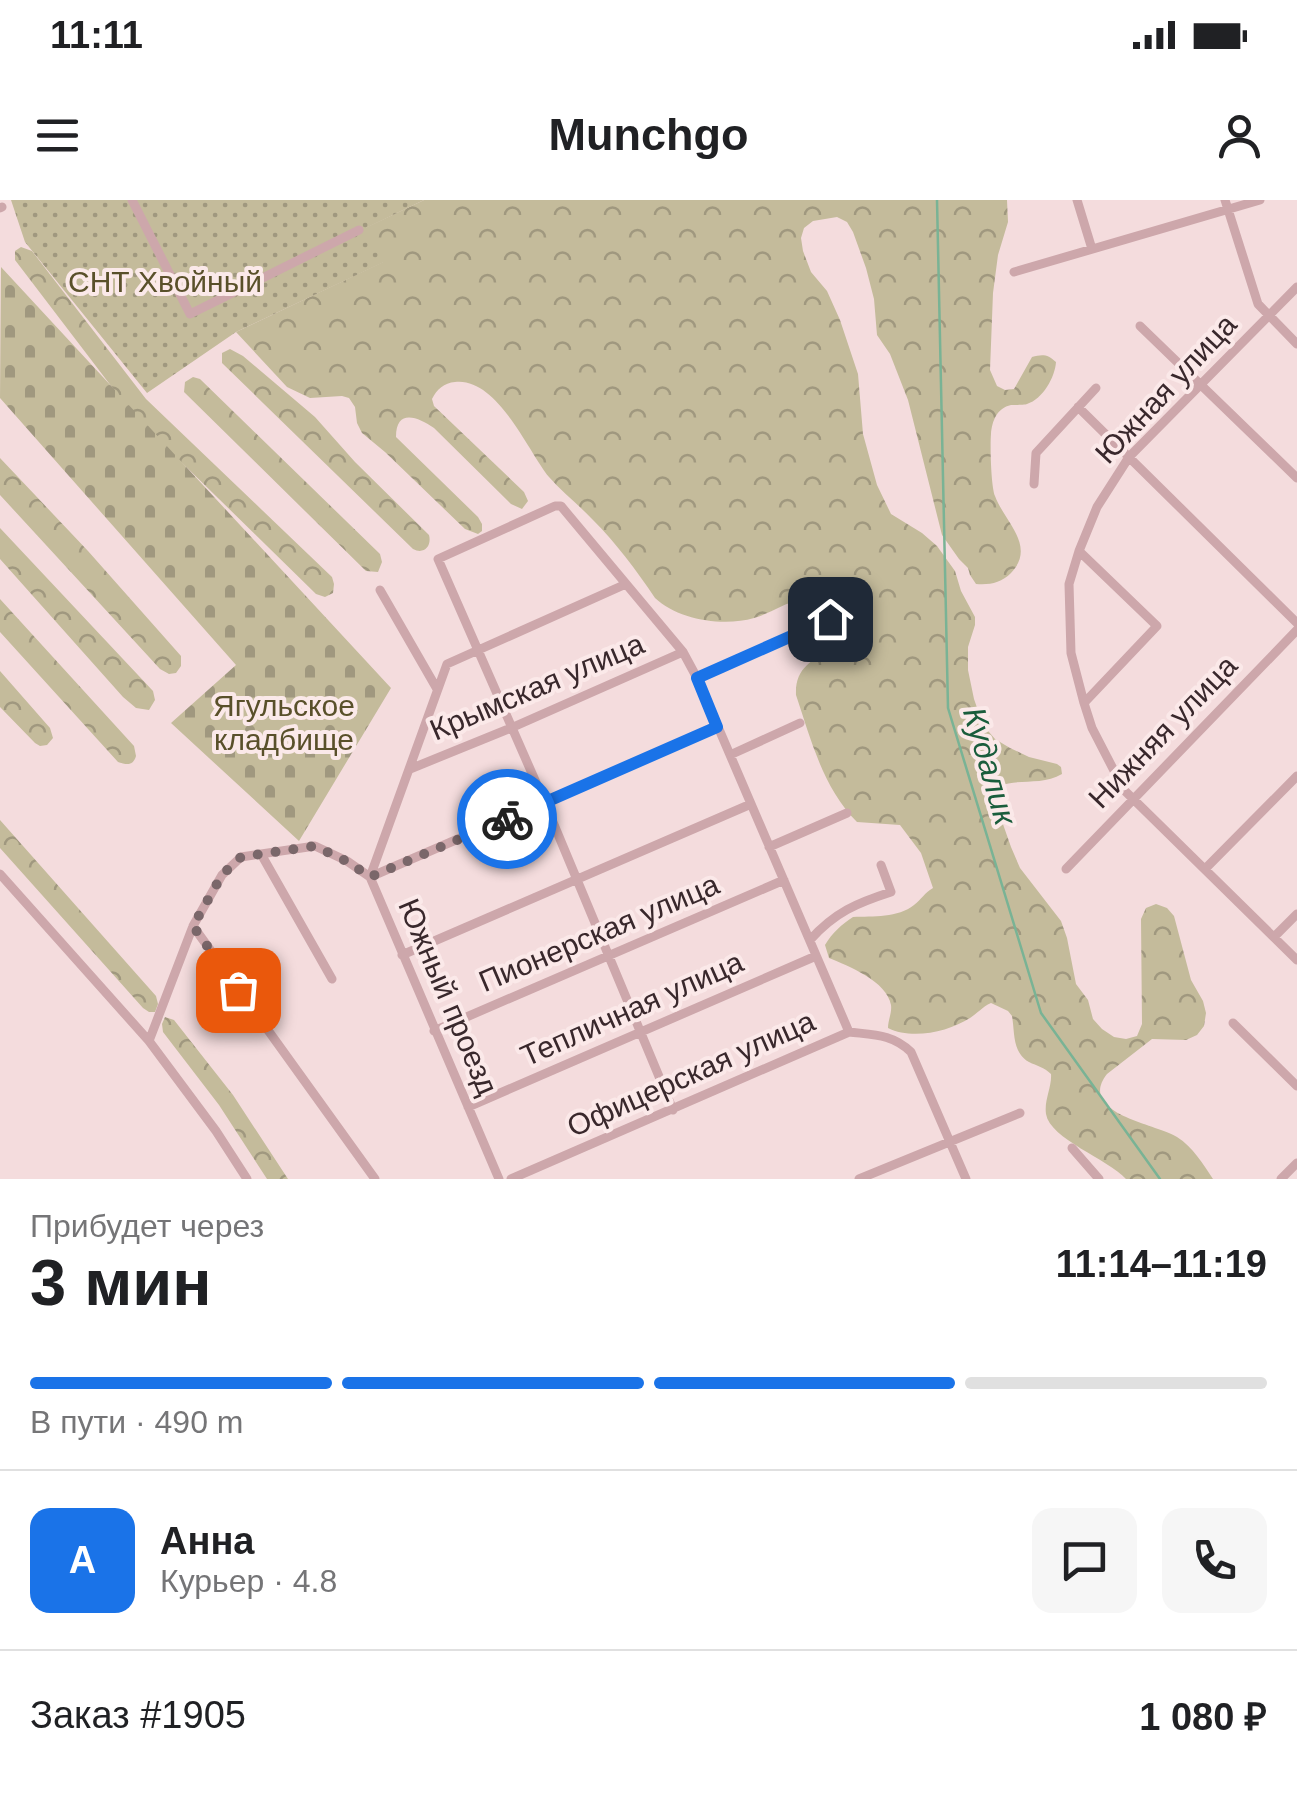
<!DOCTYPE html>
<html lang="ru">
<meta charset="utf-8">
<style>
:root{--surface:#fff;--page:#f6f6f6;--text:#202124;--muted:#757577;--line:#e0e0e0;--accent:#1a73e8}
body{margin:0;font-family:Helvetica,sans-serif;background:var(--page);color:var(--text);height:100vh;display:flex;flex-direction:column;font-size:38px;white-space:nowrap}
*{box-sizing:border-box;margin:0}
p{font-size:32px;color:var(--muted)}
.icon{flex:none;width:55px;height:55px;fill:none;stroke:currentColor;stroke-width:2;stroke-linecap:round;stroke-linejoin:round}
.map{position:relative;height:979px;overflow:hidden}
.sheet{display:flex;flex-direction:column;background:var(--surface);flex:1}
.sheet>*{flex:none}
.pin{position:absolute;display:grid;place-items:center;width:85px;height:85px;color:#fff;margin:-42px;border-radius:20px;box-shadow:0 5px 15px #0006}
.courier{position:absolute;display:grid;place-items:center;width:100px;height:100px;margin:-50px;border:8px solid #1a73e8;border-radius:50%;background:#fff;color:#222;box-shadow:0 2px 12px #0007}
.head em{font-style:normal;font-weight:800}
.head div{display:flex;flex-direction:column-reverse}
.head{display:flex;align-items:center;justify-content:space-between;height:170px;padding:0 30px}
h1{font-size:65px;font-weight:800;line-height:75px}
.bar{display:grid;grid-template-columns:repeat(4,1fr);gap:15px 10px;align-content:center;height:120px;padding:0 30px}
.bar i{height:12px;border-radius:8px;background:var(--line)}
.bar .on{background:var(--accent)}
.bar p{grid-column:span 4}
.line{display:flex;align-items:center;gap:25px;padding:0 30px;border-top:2px solid var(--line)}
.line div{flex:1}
.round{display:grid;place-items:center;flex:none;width:105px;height:105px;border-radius:20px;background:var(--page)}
.status{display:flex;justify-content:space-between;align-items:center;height:70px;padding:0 50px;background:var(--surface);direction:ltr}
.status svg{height:28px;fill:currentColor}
header{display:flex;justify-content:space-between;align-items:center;height:130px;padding:0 30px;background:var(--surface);font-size:45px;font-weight:800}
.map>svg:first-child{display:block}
.forest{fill:url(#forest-crowns)}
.cemetery{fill:url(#cemetery-stones)}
.garden{fill:url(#garden-dots)}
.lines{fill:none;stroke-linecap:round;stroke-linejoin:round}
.stream{stroke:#79b395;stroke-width:2.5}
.minor{stroke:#cda7ab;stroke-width:9}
.done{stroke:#7a676a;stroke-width:10;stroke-dasharray:0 18}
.route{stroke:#1a73e8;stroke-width:12}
.labels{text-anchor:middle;stroke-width:8;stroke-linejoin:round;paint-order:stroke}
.park-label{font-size:30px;fill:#59502a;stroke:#fbe9e9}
.street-label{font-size:30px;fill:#39282c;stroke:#fbe9e9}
.water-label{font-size:32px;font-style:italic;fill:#1a5d3c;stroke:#fbe9e9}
</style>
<div class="status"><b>11:11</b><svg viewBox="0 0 49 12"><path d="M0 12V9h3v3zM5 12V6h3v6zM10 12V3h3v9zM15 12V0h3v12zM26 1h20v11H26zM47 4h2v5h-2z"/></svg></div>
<header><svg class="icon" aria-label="menu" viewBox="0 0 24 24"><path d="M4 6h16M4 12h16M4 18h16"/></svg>Munchgo<svg class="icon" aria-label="person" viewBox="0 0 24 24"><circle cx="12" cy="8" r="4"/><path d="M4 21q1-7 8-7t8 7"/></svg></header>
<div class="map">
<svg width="1297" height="979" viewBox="0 0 1297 979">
<defs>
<pattern id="forest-crowns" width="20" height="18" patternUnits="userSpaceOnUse" patternTransform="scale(2.5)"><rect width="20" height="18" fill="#c4bb9b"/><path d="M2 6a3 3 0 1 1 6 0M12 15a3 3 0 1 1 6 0" fill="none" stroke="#a0987f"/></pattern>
<pattern id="cemetery-stones" width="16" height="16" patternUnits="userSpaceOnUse" patternTransform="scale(2.5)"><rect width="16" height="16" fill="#c4bb9b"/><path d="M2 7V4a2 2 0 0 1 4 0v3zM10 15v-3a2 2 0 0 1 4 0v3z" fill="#a0987f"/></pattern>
<pattern id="garden-dots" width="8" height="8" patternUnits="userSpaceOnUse" patternTransform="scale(2.5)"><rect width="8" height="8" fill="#c4bb9b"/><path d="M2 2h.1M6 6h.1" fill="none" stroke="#a0987f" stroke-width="1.8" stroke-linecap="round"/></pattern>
</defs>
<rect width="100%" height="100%" fill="#f4dcdd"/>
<path class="forest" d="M424,0H1007L1008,22L998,55L993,93L990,170L997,186L1005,190L1014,189L1032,157C1042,154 1048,154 1056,162C1055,177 1043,199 1027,204C1025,205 1013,205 1011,205C997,208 992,221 991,234C990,246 991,286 995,296C1004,321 1037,346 1011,373C1001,383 990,385 976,384L970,375L968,368L959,359L942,335L908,200L890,154L877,135L874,99L866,68L853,32L847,22L837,17L813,21L804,28L801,38L803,51L811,72L827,91L840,120L858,174L863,234L877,285L891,314L922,333L937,346L955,371L961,391L975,417V425L968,447V470L974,499L983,525L995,539L1010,548L1029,557L1057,564L1061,567L1062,574C1042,586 1020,578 999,586L998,610L1011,647L1020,668L1061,721L1067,738L1076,784L1088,800L1093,819L1102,829L1114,837L1126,839L1137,836L1142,824L1141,719L1146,708L1156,704L1167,708L1174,716L1191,780L1203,801L1206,813L1204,826L1197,835L1186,840L1152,839L1107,874C1076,914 1158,924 1177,937C1193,947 1203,964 1213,979H1126C1108,959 1050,939 1046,914C1044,900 1052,887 1051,874C1044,867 1037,866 1029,862C1012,852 1015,833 1012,816L1008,811L991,803C982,807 978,813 970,818C948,832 912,840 888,828C888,820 892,813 891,805C887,781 848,766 829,758L825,745C832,733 842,724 853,717C873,716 898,718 914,705C922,699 924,693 933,688L921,653L900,625L857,622C823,588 811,540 796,495C795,467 812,462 832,446L836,431L829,412C820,407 810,399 800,400C784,403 769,414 754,418C724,427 678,420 655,398C637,371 616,343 593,320C579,305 562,292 549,277C528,251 497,177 455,182C444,183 437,189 432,199L434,206L524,292L528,301L522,309L511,304L434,228C418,217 396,208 396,237L478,317L482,324V331L478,334L465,329L385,252L362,233L357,223L355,207L349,198L342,196L310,198L287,187L236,132L383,62L365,28Z
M21,47L32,51L146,199L332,377L334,384L333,393L325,397L316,394L171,252L121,199L15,60V51Z
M230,149L243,156L315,217L355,262L429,335C432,346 424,355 413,349L222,163V153Z
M193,177L200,179L380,354L382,362L378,372L366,371L184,192L185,182Z
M0,258L88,351L181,456V466L176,473L169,474L160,469L0,295Z
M0,328L153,491L155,500L149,510L136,508L123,497L0,359Z
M0,399L134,546L136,556C133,566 127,565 118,562L0,432Z
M0,471L50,528L53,538L47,545L40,546L35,543L0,507Z
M0,620L156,796L158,804L155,812H149L143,808L0,648Z
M165,817L174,820L233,895L288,979H267L219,905L163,832L162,824Z"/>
<path class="cemetery" d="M1,67L391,488L299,641L171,523L236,465L0,198Z"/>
<path class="garden" d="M11,0H424L366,28L384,62L236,132L147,193L25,42Z"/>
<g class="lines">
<path class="stream" d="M937,0L948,508L1041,813L1160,979"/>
<path class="minor" d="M132,0L190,114L359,30
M1077,0L1092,49
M1225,0L1258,104L1297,144
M0,8L2,7
M1014,72L1260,0
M1297,87L1129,257L1097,307L1079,351L1069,384L1071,453L1084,503L1092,528L1124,590L1297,760
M1140,126L1297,278
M1078,207L1297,423
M1034,284L1036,253L1096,188
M1079,351L1157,426L1084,503
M380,390L437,489
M697,478L830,419
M730,555L800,523
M410,569L511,528L683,452
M769,647L847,613
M261,654L332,779
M1066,669L1297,430
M1205,669L1297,576
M0,674L149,841L216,931L247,979
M193,726L222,675L241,657L315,646L347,661L370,677L717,527
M1274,737L1297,714
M810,740C835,712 857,703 891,692L881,665
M402,755L751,604
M1233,823L1297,886
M434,831L784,680
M149,841L193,726L375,979
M468,907L816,756
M673,910L545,603L438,359L555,306H561L683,452L697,478L849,832
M1072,948L1099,979
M499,979L370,677L447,464L626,384
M511,979L849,832C874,835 892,834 911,852L966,979
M859,979L1020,913
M1281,979L1297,963"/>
</g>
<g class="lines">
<path class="done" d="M238,790L193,726L222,675L241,657L315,646L348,662L370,677L507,619"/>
<path class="route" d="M507,619L717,527L697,478L830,419"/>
</g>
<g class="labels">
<g class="park-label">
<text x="165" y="92">СНТ Хвойный</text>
<text x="284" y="516">Ягульское<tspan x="284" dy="34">кладбище</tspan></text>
</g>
<g class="street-label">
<text transform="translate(1166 189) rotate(-47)" y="10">Южная улица</text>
<text transform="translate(537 487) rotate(-23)" y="10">Крымская улица</text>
<text transform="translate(1163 532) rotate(-46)" y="10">Нижняя улица</text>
<text transform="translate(599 733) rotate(-23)" y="10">Пионерская улица</text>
<text transform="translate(448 797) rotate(67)" y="10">Южный проезд</text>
<text transform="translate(632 809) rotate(-24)" y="10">Тепличная улица</text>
<text transform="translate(691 874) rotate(-24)" y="10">Офицерская улица</text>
</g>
<g class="water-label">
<text transform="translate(990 566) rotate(74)" y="11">Кудалик</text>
</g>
</g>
</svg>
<div class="pin" style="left:238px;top:790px;background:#ea580c"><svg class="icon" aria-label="bag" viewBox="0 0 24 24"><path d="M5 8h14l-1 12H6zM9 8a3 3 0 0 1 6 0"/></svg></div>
<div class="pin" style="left:830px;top:419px;background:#1f2937"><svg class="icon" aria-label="home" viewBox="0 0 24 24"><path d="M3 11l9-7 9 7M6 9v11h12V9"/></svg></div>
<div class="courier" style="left:507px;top:619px"><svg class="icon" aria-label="bike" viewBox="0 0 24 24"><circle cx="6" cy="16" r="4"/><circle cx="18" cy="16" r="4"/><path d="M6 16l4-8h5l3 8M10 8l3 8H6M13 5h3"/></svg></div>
</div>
<section class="sheet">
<div class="head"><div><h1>3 мин</h1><p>Прибудет через</p></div><em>11:14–11:19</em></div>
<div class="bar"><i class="on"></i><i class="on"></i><i class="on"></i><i></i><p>В пути · 490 m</p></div>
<div class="line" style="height:180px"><b class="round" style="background:var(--accent);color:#fff">А</b><div><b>Анна</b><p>Курьер · 4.8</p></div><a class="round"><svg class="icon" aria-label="chat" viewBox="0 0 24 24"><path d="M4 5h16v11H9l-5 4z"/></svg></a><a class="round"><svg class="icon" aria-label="phone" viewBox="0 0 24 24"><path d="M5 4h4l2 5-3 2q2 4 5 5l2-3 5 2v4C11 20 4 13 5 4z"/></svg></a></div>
<div class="line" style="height:130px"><div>Заказ #1905</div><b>1 080 ₽</b></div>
</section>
